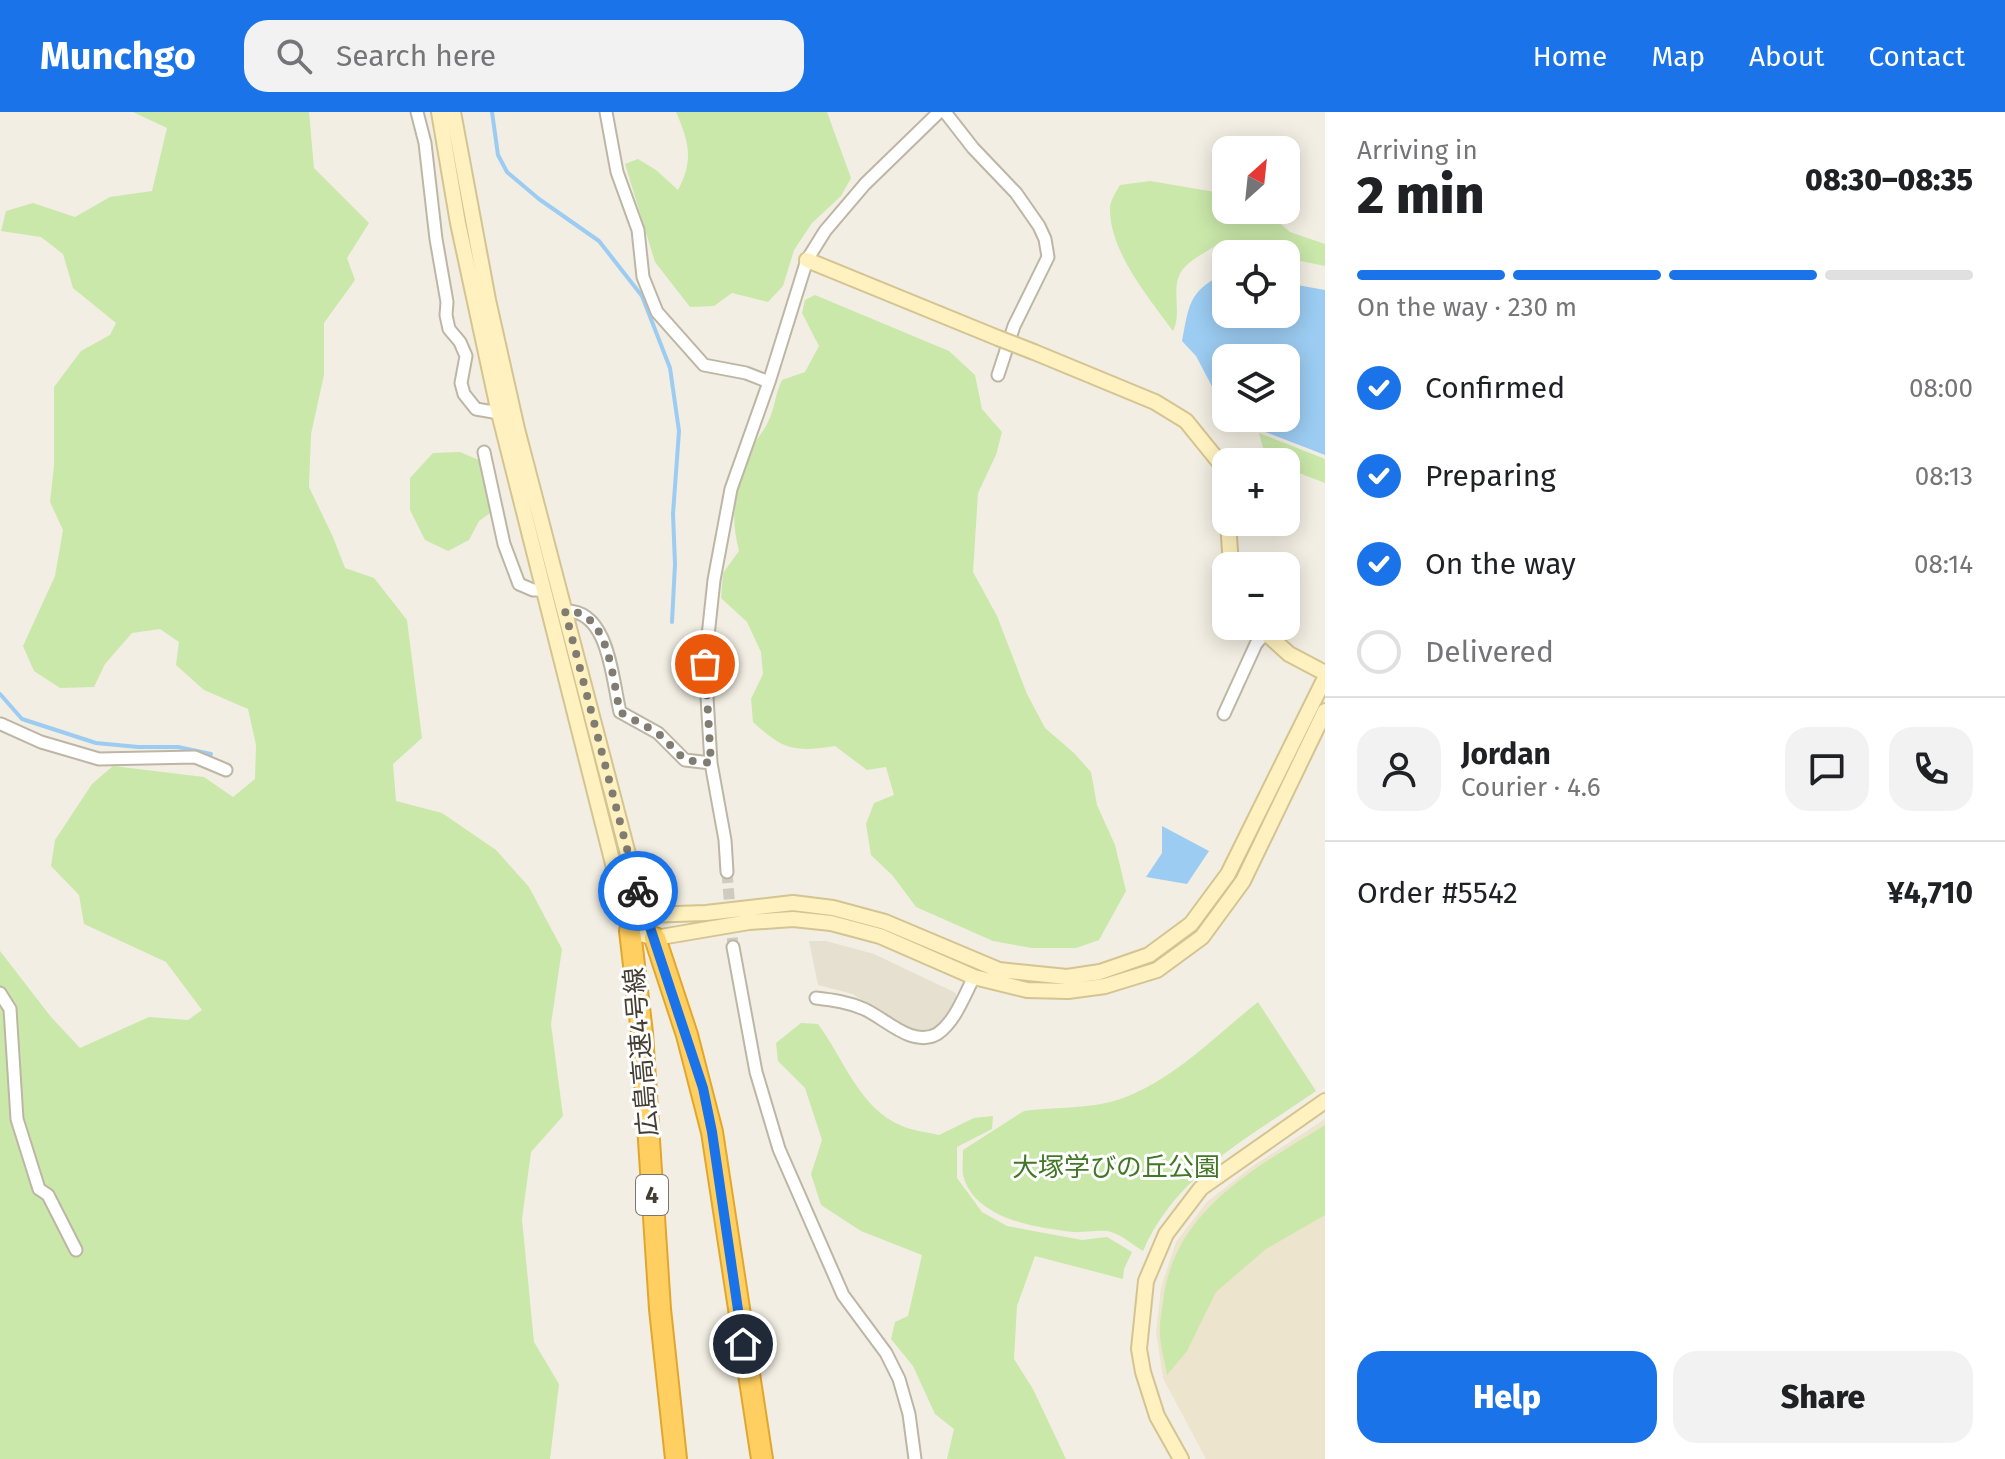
<!DOCTYPE html>
<meta charset="utf-8">
<style>
:root{--surface:#fff;--page:#f2f2f2;--text:#202124;--muted:#757577;--line:#e0e0e0;--accent:#1a73e8}
body{margin:0;font-family:"Fira Sans","Noto Sans JP",sans-serif;background:var(--page);color:var(--text);height:100vh;display:flex;flex-direction:column;font-size:30px;white-space:nowrap}
*{box-sizing:border-box;margin:0}
p{font-size:26px;color:var(--muted)}
.icon{flex:none;width:44px;height:44px;fill:none;stroke:currentColor;stroke-width:2;stroke-linecap:round;stroke-linejoin:round}
.map{position:relative;flex:1;overflow:hidden}
.drawer{display:flex;flex-direction:column;background:var(--surface);width:680px}
.drawer>*{flex:none}
.needle{width:52px;rotate:27deg}
.fabs{position:absolute;left:1212px;top:24px;display:grid;gap:16px}
.fabs a{display:grid;place-items:center;width:88px;height:88px;border-radius:16px;background:var(--surface);box-shadow:0 4px 20px #0003;font-size:40px}
.pin{position:absolute;display:grid;place-items:center;width:68px;height:68px;color:#fff;margin:-34px;border:4px solid #fff;border-radius:50%;box-shadow:0 2px 8px #0007}
.courier{position:absolute;display:grid;place-items:center;width:80px;height:80px;margin:-40px;border:6px solid #1a73e8;border-radius:50%;background:#fff;color:#222;box-shadow:0 2px 10px #0007}
.overview em{font-style:normal;font-weight:800}
.overview div{display:flex;flex-direction:column-reverse}
.overview{display:flex;align-items:center;justify-content:space-between;height:136px;padding:0 32px}
h1{font-size:52px;font-weight:800;line-height:60px}
.bar{display:grid;grid-template-columns:repeat(4,1fr);gap:12px 8px;align-content:center;height:96px;padding:0 32px}
.bar i{height:10px;border-radius:6px;background:var(--line)}
.bar .current{background:var(--accent)}
.bar p{grid-column:span 4}
.line{display:flex;align-items:center;gap:20px;padding:0 32px;border-top:2px solid var(--line)}
.line div{flex:1}
.round{display:grid;place-items:center;flex:none;width:84px;height:84px;border-radius:24px;background:var(--page)}
ol{padding:0 32px;list-style:none}
li{display:flex;align-items:center;gap:24px;height:88px}
li p{margin-inline-start:auto}
li .icon{padding:8px;border-radius:50%;background:var(--accent);color:#fff;stroke-width:4}
li:last-child{color:var(--muted)}
li i{width:44px;height:44px;border:4px solid var(--line);border-radius:50%}
.primary-button{display:flex;gap:16px;margin-top:auto;padding:16px 32px}
.primary-button a{flex:1;height:92px;border-radius:24px;background:var(--accent);color:#fff;font-size:32px;font-weight:800;line-height:92px;text-align:center}
.primary-button a+a{background:var(--page);color:var(--text)}
header{display:flex;align-items:center;gap:48px;box-sizing:border-box;height:112px;padding:0 40px;background:var(--accent);color:#fff}
header strong{font-size:38px}
nav{display:flex;gap:44px;margin-inline-start:auto;font-size:28px}
.search{width:560px;height:72px;background:var(--page);display:flex;align-items:center;gap:20px;box-sizing:border-box;padding:0 28px;border-radius:24px;color:var(--muted);font-size:30px}
main{display:flex;flex:1;min-height:0}
.map>svg:first-child{display:block}
.residential{fill:#e6e0d1}
.education{fill:#ece4cc}
.green{fill:#cae8aa}
.water{fill:#9cccf2}
.lines{fill:none;stroke-linecap:round;stroke-linejoin:round}
.stream{stroke:#9cccf2;stroke-width:4}
.street-tunnel{stroke:#cfcbc0;stroke-width:11;stroke-dasharray:11 5.5;stroke-linecap:butt}
.street-casing{stroke:#beb6a5;stroke-width:15}
.secondary-casing{stroke:#d4c491;stroke-width:18}
.highway-casing{stroke:#e1a62e;stroke-width:24}
.street{stroke:#fff;stroke-width:11}
.secondary{stroke:#fff2c0;stroke-width:14}
.highway{stroke:#ffd061;stroke-width:20}
.secondary-bridge-casing{stroke:#d4c491;stroke-width:18;stroke-linecap:butt}
.secondary-bridge{stroke:#fff2c0;stroke-width:14}
.done{stroke:#817c71;stroke-width:8;stroke-dasharray:0 14.4}
.route{stroke:#1a73e8;stroke-width:10}
.labels{text-anchor:middle;stroke-width:6;stroke-linejoin:round;paint-order:stroke}
.shield{fill:#fff;stroke:#7c7870;stroke-width:2}
.shield-label{font-size:24px;font-weight:bold;fill:#443e33}
.street-label{font-size:26px;fill:#443e33;stroke:#fff}
.park-label{font-size:26px;fill:#417725;stroke:#fff}
</style>
<header>
<strong>Munchgo</strong>
<div class="search"><svg class="icon" aria-label="search" viewBox="0 0 24 24"><circle cx="10" cy="10" r="6"/><path d="M15 15l6 6"/></svg>Search here</div>
<nav><a>Home</a><a>Map</a><a>About</a><a>Contact</a></nav>
</header>
<main>
<div class="map">
<svg width="1325" height="1347" viewBox="0 0 1325 1347">
<rect width="100%" height="100%" fill="#f2eee3"/>
<path class="residential" d="M809,829H826L874,842L956,881V890L946,908L930,923L908,922L853,882L818,873Z"/>
<path class="education" d="M1325,1007V1347H1206L1163,1266L1156,1220L1161,1176L1176,1130L1207,1090L1250,1056Z"/>
<path class="green" d="M133,0H309L314,56L369,111L347,146L355,168L324,211V263L311,322L309,375L333,425L345,456L374,466L407,508L422,626L393,652L396,689L442,701L496,738L529,775L562,837L551,912L563,1004L531,1040L522,1107L534,1230L559,1272L550,1347H0V839L51,905L80,936L149,905L188,908L202,898L166,850L84,812L79,783L51,754L55,728L92,672L113,654L204,665L233,685L255,667L256,633L248,597L204,578L176,553L179,530L160,517L132,521L105,552L94,575L60,576L34,559L23,534L55,464L63,418L50,390L54,354V275L81,239L110,223L116,211L73,176L63,142L41,125L1,119L6,99L33,91L75,105L110,85L152,79L167,16Z
M676,0H827L851,66L841,84L812,111L794,138L783,174L768,190L732,181L714,194L690,195L655,150L625,52L638,47L656,58L678,78C694,48 689,30 676,0Z
M1150,69L1215,80L1226,84V98H1260L1268,101L1290,120L1325,132V154L1286,146V142H1270L1219,131C1208,139 1191,147 1183,157C1169,175 1183,200 1173,219C1149,186 1109,139 1110,96C1110,89 1116,80 1120,73Z
M815,183L949,239L975,263L982,297L1002,320L996,343L978,381L973,460L997,504L1027,582L1045,616L1074,641L1091,660L1097,693L1115,733L1126,779L1099,828L1076,836H1032L993,829L916,795L893,764L871,743L866,712L874,691L894,683L886,655L867,658L835,634C794,640 784,639 753,610L751,587L763,562L761,540L747,510L721,486L723,461L739,439C729,400 735,373 752,336C756,327 764,319 768,310C775,296 775,282 782,268L805,260L819,234L802,201L805,188Z
M1259,321L1325,347V371L1286,356V350L1266,347Z
M460,340L481,349L493,399L479,409L469,428L448,439L425,428L410,398V366L433,341Z
M1258,890L1316,979C1250,1025 1176,1062 1143,1139C1133,1133 1122,1123 1111,1120C1100,1117 1085,1121 1073,1120C1037,1116 974,1107 963,1063C962,1055 963,1046 963,1038L1024,999C1052,995 1083,997 1110,990C1166,976 1215,924 1258,890Z
M801,911L818,912C844,947 859,996 902,1014C913,1019 927,1020 939,1023L974,1006L993,1004L992,1017L957,1035V1066L982,1100L1007,1114L1082,1128L1107,1125L1132,1140L1124,1157L1123,1167L1035,1144L1017,1194L1014,1247L1033,1277L1066,1347H947L954,1317L935,1302L913,1254L891,1227L895,1210L908,1204L922,1143L861,1119L821,1093L811,1062L822,1028L805,976L778,949L776,931Z
M1325,1013V1103L1266,1137L1216,1180L1187,1239L1167,1263C1165,1249 1160,1235 1160,1221C1159,1211 1162,1200 1163,1190C1173,1099 1254,1057 1325,1013Z"/>
<path class="water" d="M1224,162H1226V202H1286V171L1325,178V343L1229,306H1286V246H1226V301L1196,244L1182,229C1189,194 1188,179 1224,162Z
M1162,714L1209,739L1187,772L1146,765L1162,741Z"/>
<g class="lines">
<path class="stream" d="M492,0L498,43L507,60L539,87L599,129L642,184L670,256L679,319L673,402L675,452L672,510
M0,582L22,607L96,631L138,635H178L211,642"/>
<path class="street-tunnel" d="M727,760L733,835"/>
<g class="street-casing">
<path id="street" d="M417,0L425,31L436,127L447,190L446,203L449,217L460,230L466,244L461,271L464,282L476,297L499,301
M606,0L617,60L638,118L643,165L657,200L704,253L746,261L769,270
M945,0L973,36L1016,81L1039,114L1045,127L1048,145L1014,214L998,263
M484,340L504,432L519,472L533,478H542
M565,499C609,497 612,567 620,600L658,621L685,648L711,651
M1224,602L1256,532L1264,522
M1,612L41,630L99,647L195,645L226,658
M727,760L725,728L711,651L705,552L714,468L731,377L769,270L807,148L825,119L865,72L939,0
M733,835L756,960L779,1037L843,1183L886,1241L899,1267L909,1302L915,1347
M0,881L10,897L17,1007L39,1077L48,1083L76,1138
M816,886C833,888 848,890 864,897C885,906 912,936 937,922C955,910 964,884 974,865"/>
</g>
<g class="secondary-casing">
<path id="secondary" d="M439,0L458,111L499,301L630,819
M453,0L488,188L517,317L635,769L647,808
M807,148L998,226
M1034,240L1155,290L1186,309L1220,351L1226,372
M1228,410L1231,454
M1258,514L1289,542L1325,561
M630,819L645,803L706,801L793,791L833,796L885,810L999,858L1067,865L1100,860L1149,843L1191,812L1228,762L1325,566
M630,819L655,826L749,810L793,807L831,811L880,824L974,865L1027,878L1068,879L1105,874L1157,858L1202,825L1243,769L1325,599
M1181,1347L1157,1304L1143,1260L1139,1237L1146,1169L1166,1122L1201,1076L1325,989"/>
</g>
<g class="highway-casing">
<path id="highway" d="M630,819L642,921L660,1197L676,1347
M655,826L687,923L712,1020L762,1347"/>
</g>
<use href="#street" class="street"/>
<use href="#secondary" class="secondary"/>
<use href="#highway" class="highway"/>
<g class="secondary-bridge-casing">
<path id="secondary-bridge" d="M998,226L1034,240"/>
</g>
<use href="#secondary-bridge" class="secondary-bridge"/>
</g>
<g class="lines">
<path class="done" d="M638,779L565,499C609,497 612,566 620,600L658,621L685,648L711,651L705,552"/>
<path class="route" d="M638,779L703,976L712,1020L743,1232"/>
</g>
<g class="labels">
<rect class="shield" x="636" y="1063" width="32" height="40" rx="6"/>
<g class="shield-label">
<text x="652" y="1091">4</text>
</g>
<g class="street-label">
<text transform="translate(641 940) rotate(-95)" y="9">広島高速4号線</text>
</g>
<g class="park-label">
<text x="1116" y="1064">大塚学びの丘公園</text>
</g>
</g>
</svg>
<div class="fabs">
<a><svg class="needle" viewBox="-14 -14 28 28"><path d="M0-13l5 13h-10z" fill="#e53935"/><path d="M0 13l5-13h-10z" fill="#757577"/></svg></a>
<a><svg class="icon" aria-label="locate" viewBox="0 0 24 24"><circle cx="12" cy="12" r="6"/><path d="M12 2v4M12 18v4M2 12h4M18 12h4"/></svg></a>
<a><svg class="icon" aria-label="layers" viewBox="0 0 24 24"><path d="M12 4l9 5-9 5-9-5zM3 14l9 5 9-5"/></svg></a>
<a>+</a>
<a>−</a>
</div>
<div class="pin" style="left:705px;top:552px;background:#ea580c"><svg class="icon" aria-label="bag" viewBox="0 0 24 24"><path d="M5 8h14l-1 12H6zM9 8a3 3 0 0 1 6 0"/></svg></div>
<div class="pin" style="left:743px;top:1232px;background:#1f2937"><svg class="icon" aria-label="home" viewBox="0 0 24 24"><path d="M3 11l9-7 9 7M6 9v11h12V9"/></svg></div>
<div class="courier" style="left:638px;top:779px"><svg class="icon" aria-label="bike" viewBox="0 0 24 24"><circle cx="6" cy="16" r="4"/><circle cx="18" cy="16" r="4"/><path d="M6 16l4-8h5l3 8M10 8l3 8H6M13 5h3"/></svg></div>
</div>
<section class="drawer">
<div class="overview"><div><h1>2 min</h1><p>Arriving in</p></div><em>08:30–08:35</em></div>
<div class="bar"><i class="current"></i><i class="current"></i><i class="current"></i><i></i><p>On the way · 230 m</p></div>
<ol>
<li><svg class="icon" aria-label="check" viewBox="0 0 24 24"><path d="M5 12l5 5 9-10"/></svg>Confirmed<p>08:00</p></li>
<li><svg class="icon" aria-label="check" viewBox="0 0 24 24"><path d="M5 12l5 5 9-10"/></svg>Preparing<p>08:13</p></li>
<li><svg class="icon" aria-label="check" viewBox="0 0 24 24"><path d="M5 12l5 5 9-10"/></svg>On the way<p>08:14</p></li>
<li><i></i>Delivered</li>
</ol>
<div class="line" style="height:144px"><a class="round"><svg class="icon" aria-label="person" viewBox="0 0 24 24"><circle cx="12" cy="8" r="4"/><path d="M4 21q1-7 8-7t8 7"/></svg></a><div><b>Jordan</b><p>Courier · 4.6</p></div><a class="round"><svg class="icon" aria-label="chat" viewBox="0 0 24 24"><path d="M4 5h16v11H9l-5 4z"/></svg></a><a class="round"><svg class="icon" aria-label="phone" viewBox="0 0 24 24"><path d="M5 4h4l2 5-3 2q2 4 5 5l2-3 5 2v4C11 20 4 13 5 4z"/></svg></a></div>
<div class="line" style="height:104px"><div>Order #5542</div><b>¥4,710</b></div>
<div class="primary-button"><a>Help</a><a>Share</a></div>
</section>
</main>
